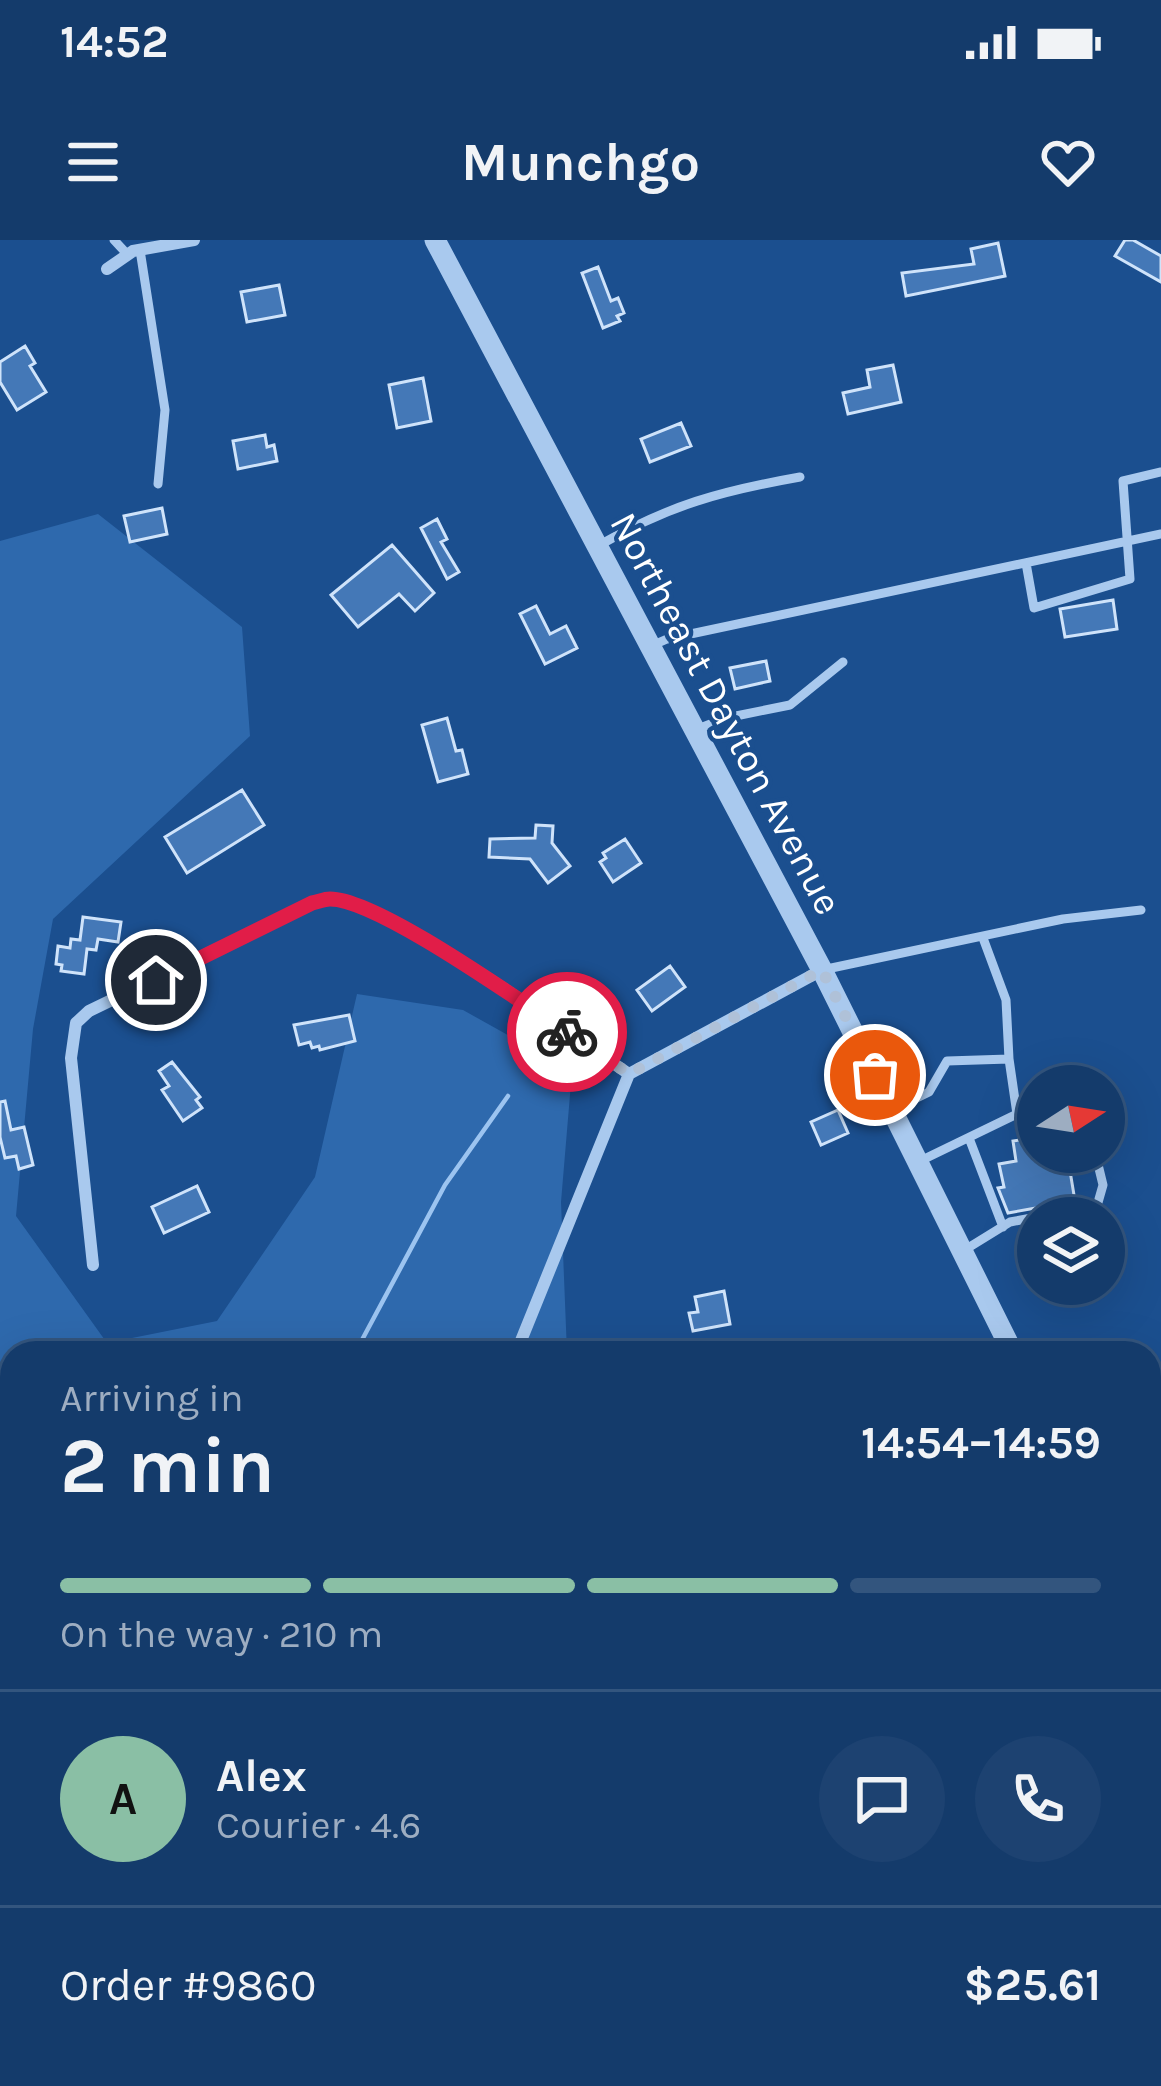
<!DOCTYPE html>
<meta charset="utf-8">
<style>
:root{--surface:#143b6b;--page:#1d4271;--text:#f1f3f6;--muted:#9dadc1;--line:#33557e;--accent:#8abfa5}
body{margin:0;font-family:Karla,sans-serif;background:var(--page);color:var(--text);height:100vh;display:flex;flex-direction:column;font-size:45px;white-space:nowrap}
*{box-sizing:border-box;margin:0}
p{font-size:39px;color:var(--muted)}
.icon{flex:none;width:66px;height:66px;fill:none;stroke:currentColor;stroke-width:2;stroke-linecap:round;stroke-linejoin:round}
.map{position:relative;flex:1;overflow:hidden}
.side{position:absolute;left:0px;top:1101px;width:1161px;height:747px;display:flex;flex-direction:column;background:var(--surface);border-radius:36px 36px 0 0;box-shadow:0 12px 48px #0002,0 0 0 3px var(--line)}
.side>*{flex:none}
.needle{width:78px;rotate:78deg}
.buttons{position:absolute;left:1017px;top:825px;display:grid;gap:24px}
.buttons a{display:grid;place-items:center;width:108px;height:108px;border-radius:50%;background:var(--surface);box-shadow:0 12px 48px #0002,0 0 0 3px var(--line);font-size:60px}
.pin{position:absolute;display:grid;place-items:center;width:102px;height:102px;color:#fff;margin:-51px;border:6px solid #fff;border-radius:50%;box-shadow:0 3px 12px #0007}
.courier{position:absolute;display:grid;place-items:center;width:120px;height:120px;margin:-60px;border:9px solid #e11d48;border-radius:50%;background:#fff;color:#222;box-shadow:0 3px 15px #0007}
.overview em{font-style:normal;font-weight:700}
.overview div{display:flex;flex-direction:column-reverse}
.overview{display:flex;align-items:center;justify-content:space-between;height:204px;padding:0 60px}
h1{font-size:78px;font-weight:700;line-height:90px}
.bar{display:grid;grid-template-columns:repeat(4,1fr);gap:18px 12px;align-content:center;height:144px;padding:0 60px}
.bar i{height:15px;border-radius:9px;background:var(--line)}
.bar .selected{background:var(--accent)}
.bar p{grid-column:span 4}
.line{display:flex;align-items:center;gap:30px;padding:0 60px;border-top:3px solid var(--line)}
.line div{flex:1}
.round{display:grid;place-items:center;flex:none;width:126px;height:126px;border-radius:63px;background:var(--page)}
.status{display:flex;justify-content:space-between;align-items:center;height:84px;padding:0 60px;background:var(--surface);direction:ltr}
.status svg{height:33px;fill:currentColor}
header{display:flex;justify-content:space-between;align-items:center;height:156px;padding:0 60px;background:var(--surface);font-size:54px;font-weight:700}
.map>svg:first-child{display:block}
.green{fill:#2e69ad}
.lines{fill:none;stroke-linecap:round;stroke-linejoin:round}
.stream{stroke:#9cc4f0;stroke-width:4.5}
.building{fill:#4478b7;stroke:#cfe3fa;stroke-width:3}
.service{stroke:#a9c9ee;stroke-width:9}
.minor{stroke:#a9c9ee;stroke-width:12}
.tertiary{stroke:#a9c9ee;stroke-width:21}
.done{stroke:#afc1d8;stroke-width:12;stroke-dasharray:0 21.6}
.route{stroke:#e11d48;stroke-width:15}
.labels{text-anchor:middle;stroke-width:9;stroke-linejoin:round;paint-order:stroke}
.street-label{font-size:39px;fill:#fff;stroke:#1b4f8f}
</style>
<div class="status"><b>14:52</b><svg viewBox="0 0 49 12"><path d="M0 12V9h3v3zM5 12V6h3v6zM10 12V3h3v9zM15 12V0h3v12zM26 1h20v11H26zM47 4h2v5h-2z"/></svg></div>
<header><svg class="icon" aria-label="menu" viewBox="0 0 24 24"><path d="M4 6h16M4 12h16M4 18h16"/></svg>Munchgo<svg class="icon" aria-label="heart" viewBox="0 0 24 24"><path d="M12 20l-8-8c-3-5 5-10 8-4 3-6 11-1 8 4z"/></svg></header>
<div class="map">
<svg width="1161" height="1846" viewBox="0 0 1161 1846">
<rect width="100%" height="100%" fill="#1b4f8f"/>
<path class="green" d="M98,274L242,387L250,496L53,679L33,789L16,976L107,1103L217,1081L315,937L357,754L463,770L572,831L561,962L567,1113H12V1836H258L260,1846H0V301Z"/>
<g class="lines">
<path class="stream" d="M355,1113L445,945L508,856
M0,1518L4,1513L12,1515"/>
</g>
<path class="building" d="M1125,0H1133L1161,16V42L1115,16Z
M998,3L1005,36L906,56L902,33L974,24L971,9Z
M598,27L611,61L618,58L624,73L617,76L620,81L603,88L582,33Z
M279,45L285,75L247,82L241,52Z
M25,106L35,123L30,126L46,152L17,170L0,142V122Z
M893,125L901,162L848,174L843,153L870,147L867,130Z
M423,138L431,181L397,188L389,145Z
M681,183L691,206L650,222L641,199Z
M265,195L267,207L274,205L277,221L238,229L233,201Z
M162,268L167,294L130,302L124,276Z
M437,279L447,299L441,302L459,332L447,339L421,288Z
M392,305L434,353L415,371L399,354L358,387L331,355Z
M1113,360L1117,389L1065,397L1060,369Z
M536,366L550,394L566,386L577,408L545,424L520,374Z
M766,421L770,441L735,449L730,428Z
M447,478L456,511L462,510L468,534L438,542L422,485Z
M242,550L264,585L187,633L165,597Z
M536,585L553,586L552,603L570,626L548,643L530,619L489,617L490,599L535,598Z
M625,599L641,623L613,642L600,622L606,618L603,613Z
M83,677L121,682L118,702L98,699L96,710L87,709L84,734L61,731L62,725L56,724L58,706L70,708L71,699L80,700Z
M670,726L685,747L652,771L637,750Z
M349,775L355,801L320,810L319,806L312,808L310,802L299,805L294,785Z
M172,822L200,857L196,860L202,868L183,881L162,850L169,846L159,831Z
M5,861L11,890L24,887L33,925L19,929L16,916L5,918L0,897V862Z
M838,870L848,893L821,905L811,882Z
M1038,897V912H1050L1051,915L1067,913L1075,961L1008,973L998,948L1004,947L999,924L1016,921L1013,901Z
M197,946L209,972L164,993L152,967Z
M724,1051L730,1084L693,1091L689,1073L698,1072L695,1057Z"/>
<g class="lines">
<path class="service" d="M114,0L128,15
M140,10L165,170L158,244
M598,306C669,265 721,251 800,237
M1026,323L1034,368L1130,339L1123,241L1161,232
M651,406L667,399L1161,294
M695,490L726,478L790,465L843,422
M983,698L1006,760L1009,819
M822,730L1063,679L1141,670
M892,870L929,852L947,821L1009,819L1017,874L918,922
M1017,874L1038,871
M969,898L1003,987
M963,1011L1010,982L1097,966L1103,945L1095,912
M1149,1130L1161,1128"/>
<path class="minor" d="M107,29L133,11L194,0
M93,1025L71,818L76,783L89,771L312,663C318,662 324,659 330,659C384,659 576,798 629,834
M516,1113L629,834L822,730
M1149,1452L1161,1449
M1149,1713L1161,1711
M0,1762L12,1763
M449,1836L452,1846
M1144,1836L1146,1846
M487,1846L537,1836"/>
<path class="tertiary" d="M435,0L822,730L1013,1113
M1149,1395L1161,1419"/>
</g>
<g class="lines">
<path class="done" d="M567,792L629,834L822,730L875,835"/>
<path class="route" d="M156,740L312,663C318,662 324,659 330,659C378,659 522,763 567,792"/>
</g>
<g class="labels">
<g class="street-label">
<text transform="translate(727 473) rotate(62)" y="14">Northeast Dayton Avenue</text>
</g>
</g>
</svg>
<div class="buttons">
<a><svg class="needle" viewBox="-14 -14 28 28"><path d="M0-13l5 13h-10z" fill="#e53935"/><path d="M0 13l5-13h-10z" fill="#9dadc1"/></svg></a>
<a><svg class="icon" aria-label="layers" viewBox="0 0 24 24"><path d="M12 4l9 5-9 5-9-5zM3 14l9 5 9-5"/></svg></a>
</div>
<div class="pin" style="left:875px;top:835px;background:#ea580c"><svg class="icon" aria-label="bag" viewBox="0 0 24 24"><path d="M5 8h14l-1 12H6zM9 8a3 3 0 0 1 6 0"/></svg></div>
<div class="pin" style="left:156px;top:740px;background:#1f2937"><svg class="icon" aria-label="home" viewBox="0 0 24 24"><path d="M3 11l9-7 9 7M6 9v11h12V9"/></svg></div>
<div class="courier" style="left:567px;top:792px"><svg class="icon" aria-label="bike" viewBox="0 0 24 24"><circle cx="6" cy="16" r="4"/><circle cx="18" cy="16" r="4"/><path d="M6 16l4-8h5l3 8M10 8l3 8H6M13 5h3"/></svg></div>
<section class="side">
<div class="overview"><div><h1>2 min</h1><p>Arriving in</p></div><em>14:54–14:59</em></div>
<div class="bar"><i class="selected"></i><i class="selected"></i><i class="selected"></i><i></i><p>On the way · 210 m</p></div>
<div class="line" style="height:216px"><b class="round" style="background:var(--accent);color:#111">A</b><div><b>Alex</b><p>Courier · 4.6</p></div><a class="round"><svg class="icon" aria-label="chat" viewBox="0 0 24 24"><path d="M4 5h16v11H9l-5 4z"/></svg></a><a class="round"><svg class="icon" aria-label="phone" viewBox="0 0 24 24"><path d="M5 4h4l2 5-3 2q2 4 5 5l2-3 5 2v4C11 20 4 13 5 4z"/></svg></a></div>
<div class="line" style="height:156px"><div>Order #9860</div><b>$25.61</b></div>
</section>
</div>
